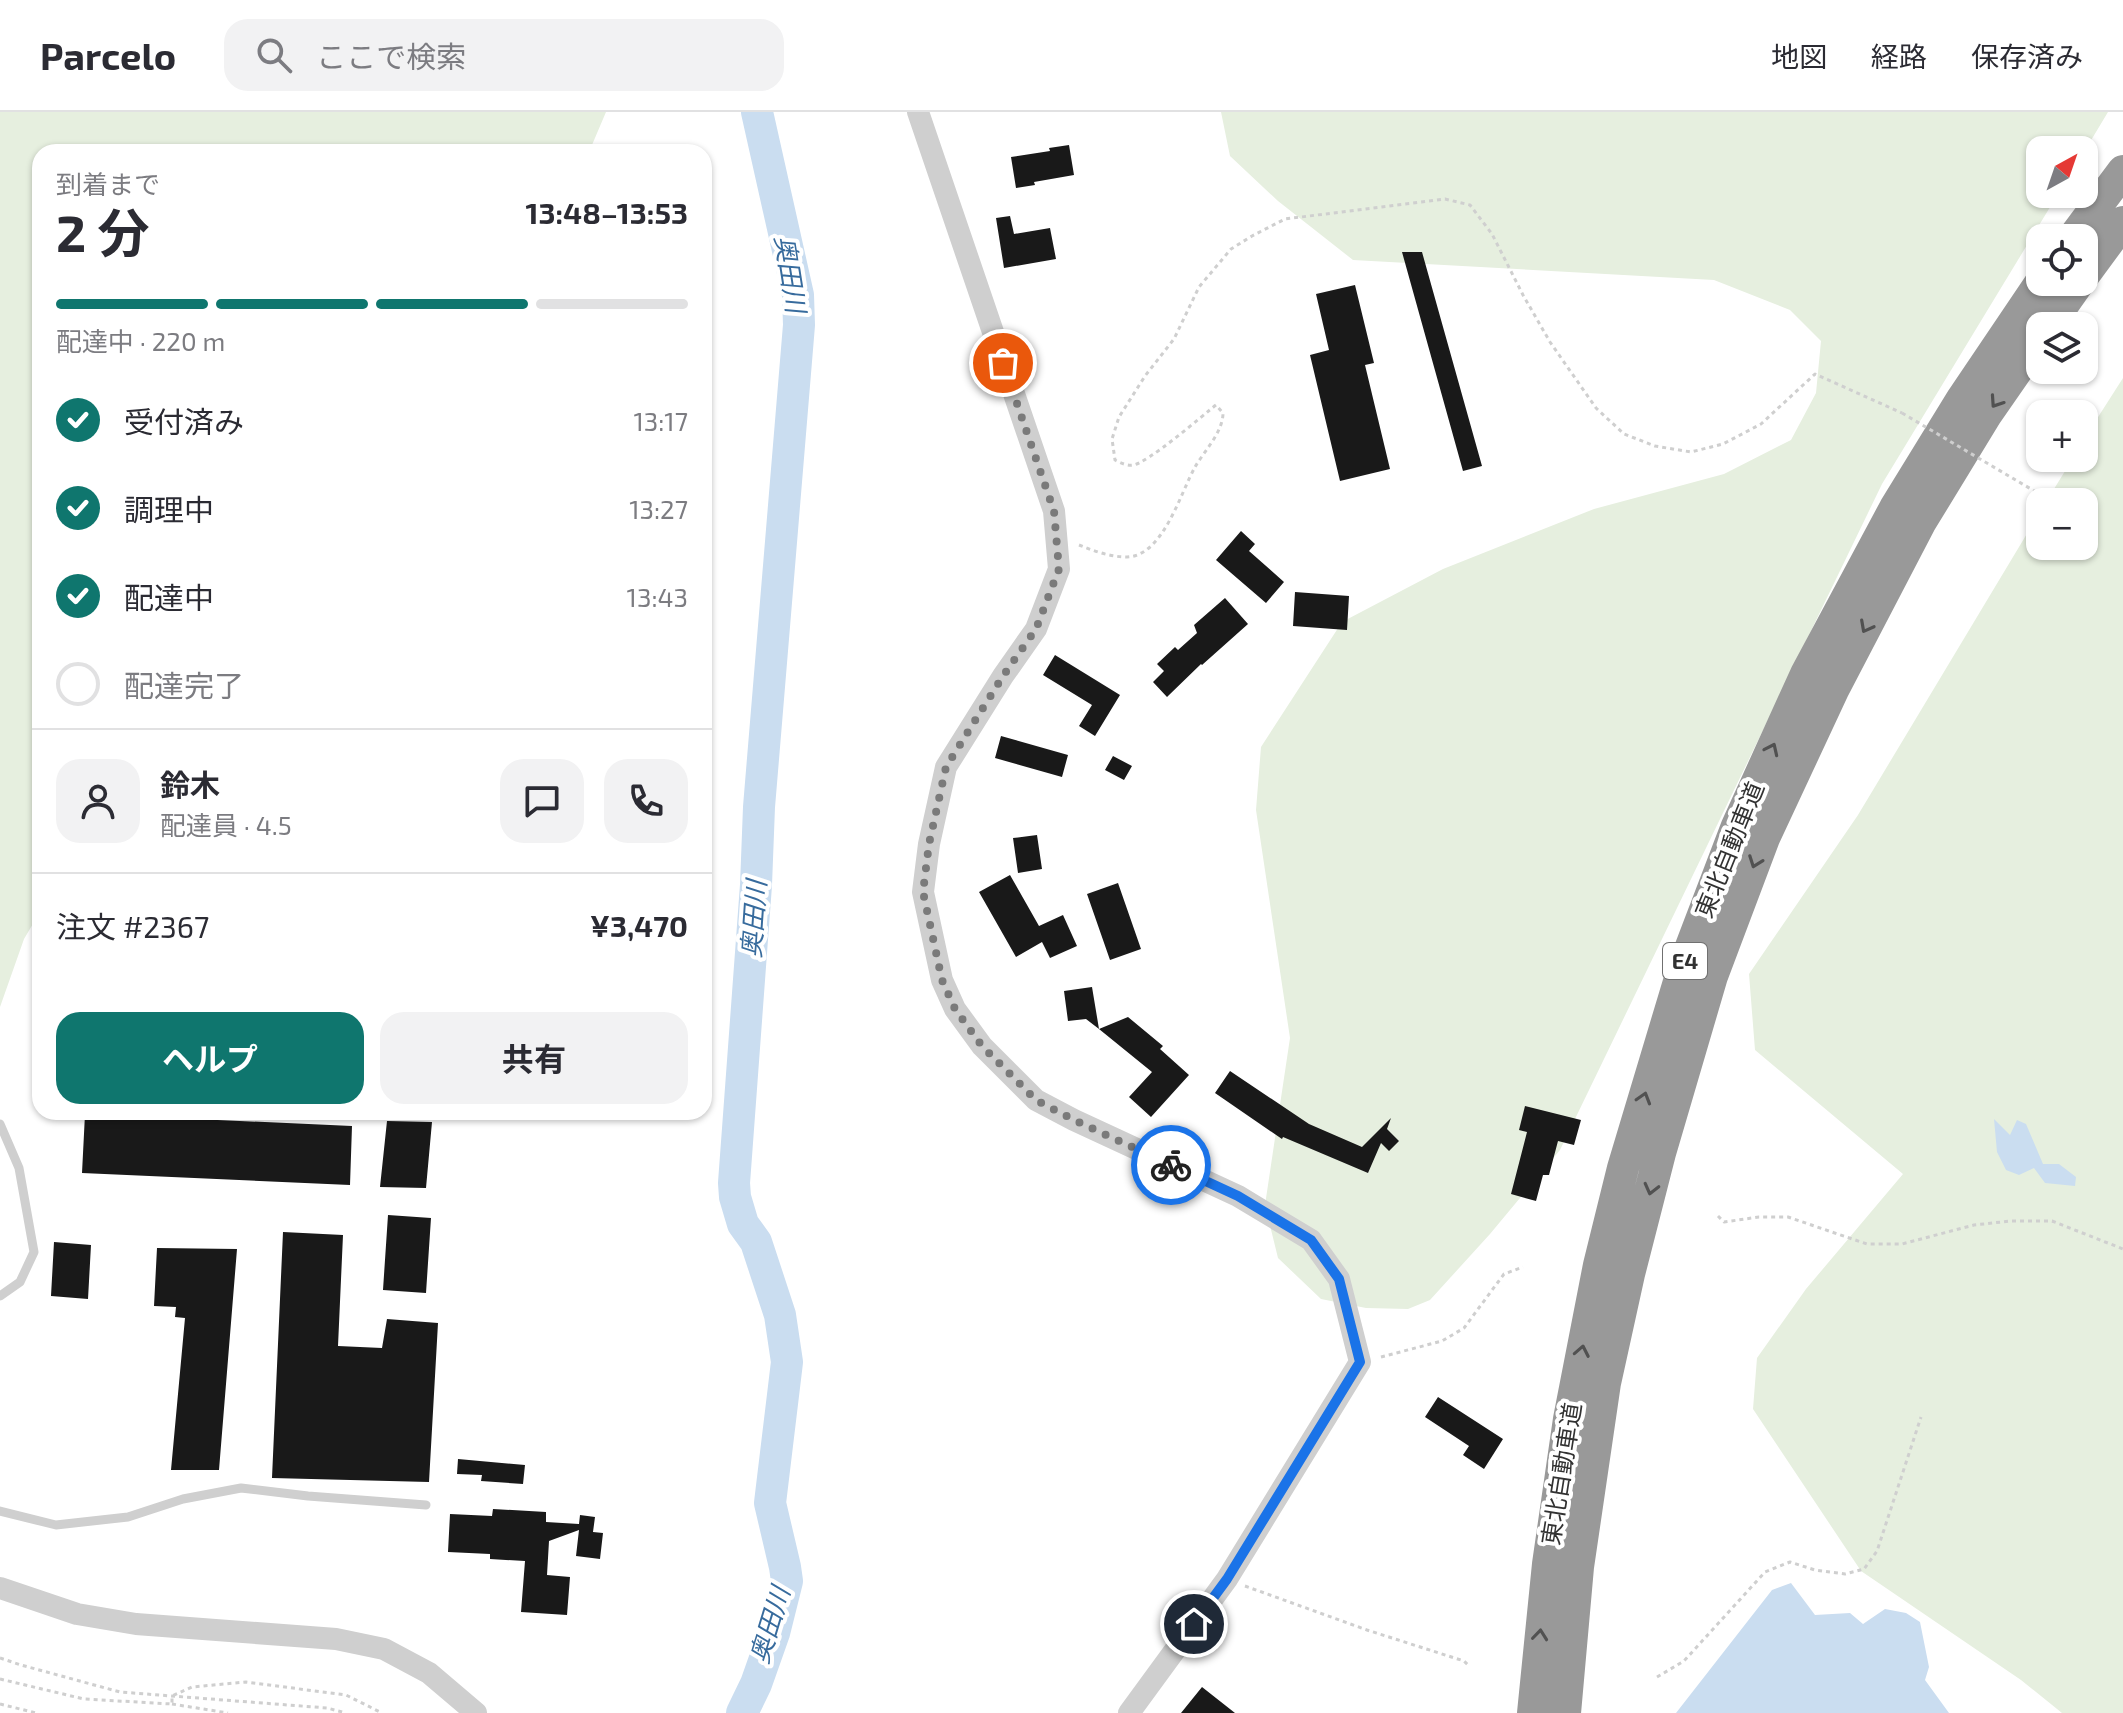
<!DOCTYPE html>
<html lang="ja">
<meta charset="utf-8">
<style>
:root{--surface:#fff;--page:#f2f2f3;--text:#2b2b33;--muted:#7c7c81;--line:#e1e1e2;--accent:#0f766e}
body{margin:0;font-family:"Exo 2","Noto Sans JP",sans-serif;background:var(--page);color:var(--text);height:100vh;display:flex;flex-direction:column;font-size:30px;white-space:nowrap}
*{box-sizing:border-box;margin:0}
p{font-size:26px;color:var(--muted)}
.icon{flex:none;width:44px;height:44px;fill:none;stroke:currentColor;stroke-width:2;stroke-linecap:round;stroke-linejoin:round}
.map{position:relative;flex:1;overflow:hidden}
.side{position:absolute;left:32px;top:32px;width:680px;height:976px;display:flex;flex-direction:column;background:var(--surface);border-radius:24px;box-shadow:0 2px 6px #0004}
.side>*{flex:none}
.needle{width:52px;rotate:40deg}
.buttons{position:absolute;left:2026px;top:24px;display:grid;gap:16px}
.buttons a{display:grid;place-items:center;width:72px;height:72px;border-radius:16px;background:var(--surface);box-shadow:0 2px 6px #0004;font-size:40px}
.pin{position:absolute;display:grid;place-items:center;width:68px;height:68px;color:#fff;margin:-34px;border:4px solid #fff;border-radius:50%;box-shadow:0 2px 8px #0007}
.courier{position:absolute;display:grid;place-items:center;width:80px;height:80px;margin:-40px;border:6px solid #1a73e8;border-radius:50%;background:#fff;color:#222;box-shadow:0 2px 10px #0007}
.overview em{font-style:normal;font-weight:700}
.overview div{display:flex;flex-direction:column-reverse}
.overview{display:flex;align-items:center;justify-content:space-between;height:136px;padding:0 24px}
h1{font-size:52px;font-weight:700;line-height:60px}
.bar{display:grid;grid-template-columns:repeat(4,1fr);gap:12px 8px;align-content:center;height:96px;padding:0 24px}
.bar i{height:10px;border-radius:6px;background:var(--line)}
.bar .active{background:var(--accent)}
.bar p{grid-column:span 4}
.line{display:flex;align-items:center;gap:20px;padding:0 24px;border-top:2px solid var(--line)}
.line div{flex:1}
.round{display:grid;place-items:center;flex:none;width:84px;height:84px;border-radius:24px;background:var(--page)}
ol{padding:0 24px;list-style:none}
li{display:flex;align-items:center;gap:24px;height:88px}
li p{margin-inline-start:auto}
li .icon{padding:8px;border-radius:50%;background:var(--accent);color:#fff;stroke-width:4}
li:last-child{color:var(--muted)}
li i{width:44px;height:44px;border:4px solid var(--line);border-radius:50%}
.cta{display:flex;gap:16px;margin-top:auto;padding:16px 24px}
.cta a{flex:1;height:92px;border-radius:24px;background:var(--accent);color:#fff;font-size:32px;font-weight:700;line-height:92px;text-align:center}
.cta a+a{background:var(--page);color:var(--text)}
header{display:flex;align-items:center;gap:48px;box-sizing:border-box;height:112px;padding:0 40px;background:var(--surface);border-bottom:2px solid var(--line)}
header strong{font-size:38px}
nav{display:flex;gap:44px;margin-inline-start:auto;font-size:28px}
.search{width:560px;height:72px;background:var(--page);display:flex;align-items:center;gap:20px;box-sizing:border-box;padding:0 28px;border-radius:24px;color:var(--muted);font-size:30px}
.map>svg:first-child{display:block}
.green{fill:#e6efdf}
.water{fill:#caddf0}
.lines{fill:none;stroke-linecap:round;stroke-linejoin:round}
.river{stroke:#caddf0;stroke-width:32}
.building{fill:#191919}
.path{stroke:#cfcfcf;stroke-width:3;stroke-dasharray:4 4;stroke-linecap:butt}
.service{stroke:#cfcfcf;stroke-width:9}
.tertiary{stroke:#cfcfcf;stroke-width:22}
.motorway{stroke:#999;stroke-width:32}
.path-bridge{stroke:#cfcfcf;stroke-width:3;stroke-dasharray:4 4;stroke-linecap:butt}
.oneway{stroke:#515151}
.done{stroke:#7a7a7a;stroke-width:8;stroke-dasharray:0 14.4}
.route{stroke:#1a73e8;stroke-width:10}
.labels{text-anchor:middle;stroke-width:8;stroke-linejoin:round;paint-order:stroke}
.shield{fill:#fff;stroke:#707070;stroke-width:2}
.shield-label{font-size:22px;font-weight:bold;fill:#323232}
.street-label{font-size:24px;fill:#323232;stroke:#fff}
.water-label{font-size:26px;font-style:italic;fill:#376b9d;stroke:#fff}
</style>
<header>
<strong>Parcelo</strong>
<div class="search"><svg class="icon" aria-label="search" viewBox="0 0 24 24"><circle cx="10" cy="10" r="6"/><path d="M15 15l6 6"/></svg>ここで検索</div>
<nav><a>地図</a><a>経路</a><a>保存済み</a></nav>
</header>
<div class="map">
<svg width="2123" height="1601" viewBox="0 0 2123 1601">
<rect width="100%" height="100%" fill="#fff"/>
<path class="green" d="M0,0H606L589,40H40V800L24,827L0,895Z
M1221,0H2108L2084,40V38H2040V82H2058L1882,372L1560,1038L1490,1122L1430,1188L1408,1197L1366,1196L1321,1187L1278,1146L1265,1093L1290,926L1256,698L1261,635L1342,510L1443,457L1594,397L1724,362L1791,328L1816,281L1821,229L1790,198L1714,168L1353,148L1278,89L1230,44Z
M2123,266V1601H2062L2021,1568L1861,1459L1753,1297L1757,1246L1806,1177L1903,1062L1755,938L1749,862L1858,703L2040,400V434H2084V390H2046L2073,346H2084V327Z"/>
<path class="water" d="M1994,1007L2010,1023L2017,1008L2026,1012L2043,1052H2059L2076,1065L2075,1074L2045,1071L2034,1056L2019,1063L2006,1058L1997,1040Z
M1791,1471L1815,1503L1850,1501L1863,1512L1885,1497L1906,1501L1920,1510L1929,1555L1925,1568L1949,1601H1676L1772,1478Z"/>
<g class="lines">
<path class="river" d="M742,1601L756,1572L774,1521L787,1469L785,1455L770,1391L787,1250L780,1203L756,1130L743,1112L735,1085L734,1071L756,773L759,695L799,213L798,183L757,0"/>
</g>
<path class="building" d="M1069,33L1074,63L1034,70L1035,73L1016,76L1011,45L1050,39L1049,36Z
M1010,104L1014,122L1050,116L1056,147L1004,156L996,106Z
M1402,140H1422L1482,354L1463,359Z
M1355,173L1374,251L1365,253L1390,357L1340,369L1310,243L1329,238L1316,182Z
M1241,419L1255,432L1249,439L1284,470L1266,491L1216,448Z
M1295,480L1349,484L1347,518L1293,514Z
M1225,486L1248,512L1202,553L1201,552L1167,585L1153,570L1164,559L1157,552L1175,535L1178,538L1197,521L1194,513Z
M1055,543L1120,583L1095,624L1079,614L1092,593L1043,563Z
M1001,624L1068,643L1062,665L995,646Z
M1113,644L1132,654L1124,668L1105,658Z
M1037,723L1042,757L1018,761L1013,726Z
M1010,763L1039,814L1063,803L1077,834L1050,846L1042,830L1016,845L979,780Z
M1118,771L1141,837L1110,848L1087,782Z
M1092,875L1099,917L1086,907L1068,909L1064,879Z
M1128,905L1163,934L1160,937L1189,963L1151,1005L1129,985L1152,960L1099,917Z
M1230,959L1309,1012L1362,1035L1391,1006L1387,1017L1399,1029L1389,1039L1381,1031L1368,1061L1283,1025L1282,1027L1215,981Z
M1525,994L1581,1008L1574,1033L1558,1029L1549,1063H1543L1536,1089L1511,1082L1527,1020L1519,1018Z
M85,1002L352,1014L350,1073L82,1061Z
M387,1009L432,1010L426,1076L380,1075Z
M388,1103L431,1106L426,1181L383,1178Z
M283,1120L343,1123L338,1234L382,1236L387,1207L438,1211L429,1370L272,1366Z
M54,1130L91,1133L88,1187L51,1184Z
M157,1136L237,1137L219,1358H171L185,1206L175,1205L176,1195L154,1194Z
M1438,1285L1503,1327L1484,1357L1463,1343L1469,1334L1425,1305Z
M458,1347L525,1353L523,1372L481,1369L482,1363L457,1362Z
M493,1397L546,1400V1410L579,1412L580,1403L595,1405L593,1420L603,1421L600,1447L576,1444L579,1418L549,1429L547,1463L570,1465L567,1503L521,1500L525,1449L490,1447V1442L448,1440L450,1402L492,1404Z
M1202,1575L1235,1601H1181Z"/>
<g class="lines">
<path class="path" d="M1079,433C1094,439 1110,445 1127,445C1163,444 1180,382 1195,355C1205,338 1223,320 1223,301L1216,293C1202,304 1148,351 1133,353C1127,354 1121,351 1115,348L1112,327L1119,305L1145,264L1174,227L1199,175L1231,137L1252,124L1285,107L1445,87L1470,93L1492,122L1523,183L1550,230L1596,296L1624,322L1655,334L1691,340L1723,332L1761,312L1815,262L1902,301
M1718,1104L1724,1110L1759,1105H1788L1867,1132H1902L1974,1113L2011,1109H2052L2123,1137
M1381,1245L1442,1229L1464,1216L1504,1162L1523,1155
M1245,1474L1367,1518L1464,1549L1470,1555
M0,1546L21,1553L120,1580L327,1596L346,1601
M1657,1565L1684,1549L1765,1460L1790,1450L1815,1458L1845,1462L1864,1457L1877,1439L1921,1305
M0,1567L84,1587L172,1592V1584L192,1575L246,1570L346,1583L382,1601
M0,1592L36,1601
M172,1592L228,1601"/>
<path class="service" d="M0,1012L19,1056L34,1140L20,1170L0,1184
M0,1399L56,1413L128,1405L183,1387L241,1376L308,1384L426,1393"/>
<path class="tertiary" d="M918,0L1054,399L1059,457L1036,517L1003,564L946,655L929,732L923,780L942,868L955,897L982,934L1036,988L1074,1008L1238,1084L1311,1128L1339,1167L1360,1250L1227,1467L1129,1601
M0,1476L77,1502L136,1512L336,1527L384,1537L429,1561L476,1601"/>
<path class="motorway" d="M2073,126L2123,59
M2084,163L2123,110
M2048,214L2079,170
M1533,1601L1548,1452L1569,1307L1599,1153L1623,1056L1684,853L1737,714L1806,562L1895,396L1962,287L2041,170
M1565,1601L1578,1455L1605,1271L1629,1162L1660,1041L1712,864L1764,726L1834,576L1920,411L1986,303L2040,225"/>
<path class="path-bridge" d="M1902,301L2053,390"/>
</g>
<defs><path id="oneway-chevron" d="M-2-3.5L2.5 0L-2 3.5" fill="none" stroke-width="1.6" stroke-linecap="round" stroke-linejoin="round" transform="scale(2)"/></defs>
<g class="oneway">
<use href="#oneway-chevron" transform="translate(1996 290) rotate(124)"/>
<use href="#oneway-chevron" transform="translate(1866 515) rotate(118)"/>
<use href="#oneway-chevron" transform="translate(1772 637) rotate(-65)"/>
<use href="#oneway-chevron" transform="translate(1755 750) rotate(110)"/>
<use href="#oneway-chevron" transform="translate(1644 986) rotate(-73)"/>
<use href="#oneway-chevron" transform="translate(1651 1077) rotate(104)"/>
<use href="#oneway-chevron" transform="translate(1582 1239) rotate(-79)"/>
<use href="#oneway-chevron" transform="translate(1540 1523) rotate(-84)"/>
</g>
<g class="lines">
<path class="done" d="M1003,251L1054,399L1059,457L1036,517L1003,564L946,655L929,732L923,780L942,868L955,897L982,934L1036,988L1074,1008L1171,1053"/>
<path class="route" d="M1171,1053L1238,1084L1311,1128L1339,1167L1360,1250L1227,1467L1194,1512"/>
</g>
<g class="labels">
<rect class="shield" x="1663" y="831" width="44" height="36" rx="6"/>
<g class="shield-label">
<text x="1685" y="857">E4</text>
</g>
<g class="street-label">
<text transform="translate(1730 738) rotate(-68)" y="8">東北自動車道</text>
<text transform="translate(1562 1362) rotate(-81)" y="8">東北自動車道</text>
</g>
<g class="water-label">
<text transform="translate(790 162) rotate(81)" y="9">奥田川</text>
<text transform="translate(754 807) rotate(-86)" y="9">奥田川</text>
<text transform="translate(770 1513) rotate(-73)" y="9">奥田川</text>
</g>
</g>
</svg>
<div class="buttons">
<a><svg class="needle" viewBox="-14 -14 28 28"><path d="M0-13l5 13h-10z" fill="#e53935"/><path d="M0 13l5-13h-10z" fill="#7c7c81"/></svg></a>
<a><svg class="icon" aria-label="locate" viewBox="0 0 24 24"><circle cx="12" cy="12" r="6"/><path d="M12 2v4M12 18v4M2 12h4M18 12h4"/></svg></a>
<a><svg class="icon" aria-label="layers" viewBox="0 0 24 24"><path d="M12 4l9 5-9 5-9-5zM3 14l9 5 9-5"/></svg></a>
<a>+</a>
<a>−</a>
</div>
<div class="pin" style="left:1003px;top:251px;background:#ea580c"><svg class="icon" aria-label="bag" viewBox="0 0 24 24"><path d="M5 8h14l-1 12H6zM9 8a3 3 0 0 1 6 0"/></svg></div>
<div class="pin" style="left:1194px;top:1512px;background:#1f2937"><svg class="icon" aria-label="home" viewBox="0 0 24 24"><path d="M3 11l9-7 9 7M6 9v11h12V9"/></svg></div>
<div class="courier" style="left:1171px;top:1053px"><svg class="icon" aria-label="bike" viewBox="0 0 24 24"><circle cx="6" cy="16" r="4"/><circle cx="18" cy="16" r="4"/><path d="M6 16l4-8h5l3 8M10 8l3 8H6M13 5h3"/></svg></div>
<section class="side">
<div class="overview"><div><h1>2 分</h1><p>到着まで</p></div><em>13:48–13:53</em></div>
<div class="bar"><i class="active"></i><i class="active"></i><i class="active"></i><i></i><p>配達中 · 220 m</p></div>
<ol>
<li><svg class="icon" aria-label="check" viewBox="0 0 24 24"><path d="M5 12l5 5 9-10"/></svg>受付済み<p>13:17</p></li>
<li><svg class="icon" aria-label="check" viewBox="0 0 24 24"><path d="M5 12l5 5 9-10"/></svg>調理中<p>13:27</p></li>
<li><svg class="icon" aria-label="check" viewBox="0 0 24 24"><path d="M5 12l5 5 9-10"/></svg>配達中<p>13:43</p></li>
<li><i></i>配達完了</li>
</ol>
<div class="line" style="height:144px"><a class="round"><svg class="icon" aria-label="person" viewBox="0 0 24 24"><circle cx="12" cy="8" r="4"/><path d="M4 21q1-7 8-7t8 7"/></svg></a><div><b>鈴木</b><p>配達員 · 4.5</p></div><a class="round"><svg class="icon" aria-label="chat" viewBox="0 0 24 24"><path d="M4 5h16v11H9l-5 4z"/></svg></a><a class="round"><svg class="icon" aria-label="phone" viewBox="0 0 24 24"><path d="M5 4h4l2 5-3 2q2 4 5 5l2-3 5 2v4C11 20 4 13 5 4z"/></svg></a></div>
<div class="line" style="height:104px"><div>注文 #2367</div><b>¥3,470</b></div>
<div class="cta"><a>ヘルプ</a><a>共有</a></div>
</section>
</div>
